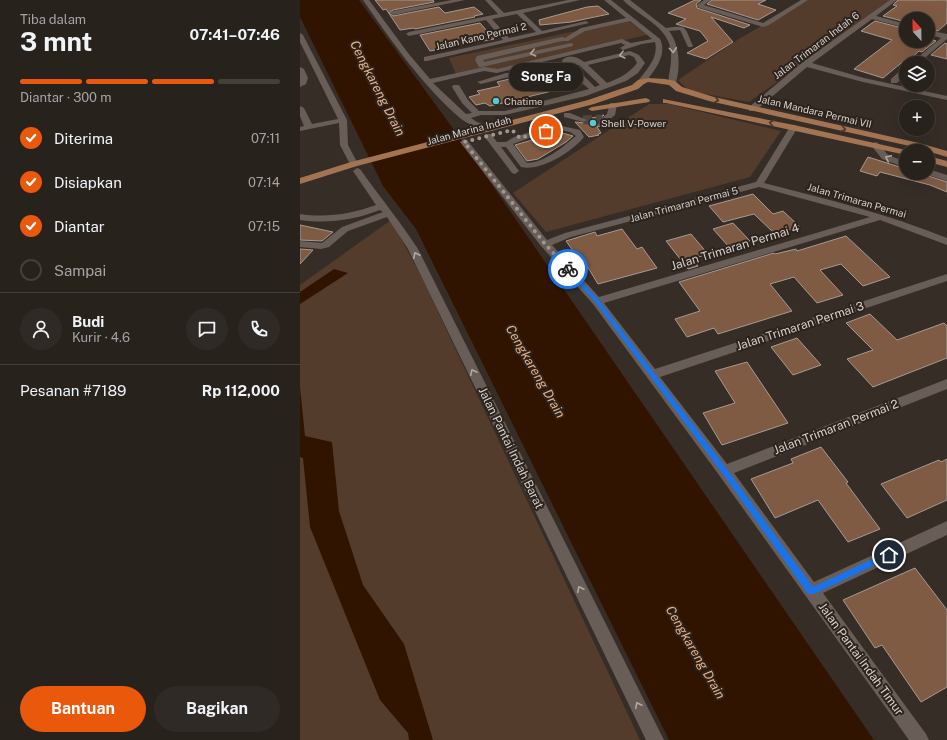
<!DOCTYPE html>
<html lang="id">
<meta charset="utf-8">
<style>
:root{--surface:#28221d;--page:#302a26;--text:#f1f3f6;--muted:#a5a4a4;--line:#443f3b;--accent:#ea580c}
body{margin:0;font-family:"Public Sans",sans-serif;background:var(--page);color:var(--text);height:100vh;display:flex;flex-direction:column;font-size:15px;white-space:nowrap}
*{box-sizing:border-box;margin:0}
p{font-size:13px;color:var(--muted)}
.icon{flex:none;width:22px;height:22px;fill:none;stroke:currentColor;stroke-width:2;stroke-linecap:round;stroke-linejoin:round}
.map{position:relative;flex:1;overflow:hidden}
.sheet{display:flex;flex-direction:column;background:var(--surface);width:300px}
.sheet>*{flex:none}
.needle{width:26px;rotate:338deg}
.tools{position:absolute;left:599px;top:12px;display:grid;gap:8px}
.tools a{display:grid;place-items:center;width:36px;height:36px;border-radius:50%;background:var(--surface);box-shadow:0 4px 16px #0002,0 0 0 1px var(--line);font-size:20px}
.pin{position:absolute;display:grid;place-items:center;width:34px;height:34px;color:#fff;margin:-17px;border:2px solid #fff;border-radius:50%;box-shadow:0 1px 4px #0007}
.courier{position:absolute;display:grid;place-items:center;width:40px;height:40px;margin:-20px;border:3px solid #1a73e8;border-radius:50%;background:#fff;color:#222;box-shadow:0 1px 5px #0007}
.bubble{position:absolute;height:28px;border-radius:14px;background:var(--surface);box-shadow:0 4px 16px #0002,0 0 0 1px var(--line);font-size:13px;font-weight:700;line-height:28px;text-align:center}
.overview em{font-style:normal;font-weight:700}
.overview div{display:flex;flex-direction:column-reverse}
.overview{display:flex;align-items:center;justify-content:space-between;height:68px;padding:0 20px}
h1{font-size:26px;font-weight:700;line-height:30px}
.bar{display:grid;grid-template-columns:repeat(4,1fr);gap:6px 4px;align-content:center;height:48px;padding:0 20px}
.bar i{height:5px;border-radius:3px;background:var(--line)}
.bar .selected{background:var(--accent)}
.bar p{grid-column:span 4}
.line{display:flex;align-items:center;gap:10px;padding:0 20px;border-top:1px solid var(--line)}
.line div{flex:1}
.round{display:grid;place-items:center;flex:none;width:42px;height:42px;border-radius:21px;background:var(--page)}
ol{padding:0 20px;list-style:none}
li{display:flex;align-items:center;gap:12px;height:44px}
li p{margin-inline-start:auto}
li .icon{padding:4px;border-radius:50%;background:var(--accent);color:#fff;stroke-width:4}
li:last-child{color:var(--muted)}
li i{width:22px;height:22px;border:2px solid var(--line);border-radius:50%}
.primary-button{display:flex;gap:8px;margin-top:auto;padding:8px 20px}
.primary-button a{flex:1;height:46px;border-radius:24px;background:var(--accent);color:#fff;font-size:16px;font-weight:700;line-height:46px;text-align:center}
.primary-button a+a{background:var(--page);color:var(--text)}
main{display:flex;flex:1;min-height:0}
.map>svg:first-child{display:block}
.green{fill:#543c2c}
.water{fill:#311400}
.building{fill:#7f5b43;stroke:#a69a93}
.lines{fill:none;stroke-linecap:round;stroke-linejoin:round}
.minor-tunnel-far1{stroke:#4e4540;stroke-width:7;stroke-dasharray:7 3.5;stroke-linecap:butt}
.minor-tunnel{stroke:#4e4540;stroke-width:9;stroke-dasharray:9 4.5;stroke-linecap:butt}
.minor{fill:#685e57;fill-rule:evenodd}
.major{fill:#a37452;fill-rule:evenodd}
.oneway{stroke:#b0a8a3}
.oneway2{stroke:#4a372a}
.route{fill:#1a73e8}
.done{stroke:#9e9792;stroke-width:4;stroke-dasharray:0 7.2}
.poi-dot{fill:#52cbd9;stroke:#2c231d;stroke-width:1.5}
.labels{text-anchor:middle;stroke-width:4;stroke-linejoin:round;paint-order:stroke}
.far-street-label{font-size:10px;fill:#d6d0cc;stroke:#2c231d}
.far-poi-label{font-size:10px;fill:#d6d0cc;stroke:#2c231d;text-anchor:start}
.street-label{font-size:12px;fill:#d6d0cc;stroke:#2c231d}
.water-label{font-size:13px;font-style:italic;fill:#ebb086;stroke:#2c231d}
</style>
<main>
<section class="sheet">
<div class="overview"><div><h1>3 mnt</h1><p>Tiba dalam</p></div><em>07:41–07:46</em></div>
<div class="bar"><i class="selected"></i><i class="selected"></i><i class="selected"></i><i></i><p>Diantar · 300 m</p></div>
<ol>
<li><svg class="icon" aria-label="check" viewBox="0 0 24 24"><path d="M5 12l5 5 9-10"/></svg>Diterima<p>07:11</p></li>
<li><svg class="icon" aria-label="check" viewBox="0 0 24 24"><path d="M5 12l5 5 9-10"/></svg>Disiapkan<p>07:14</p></li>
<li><svg class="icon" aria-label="check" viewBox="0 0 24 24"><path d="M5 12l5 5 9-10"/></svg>Diantar<p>07:15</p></li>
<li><i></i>Sampai</li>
</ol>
<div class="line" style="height:72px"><a class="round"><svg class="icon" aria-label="person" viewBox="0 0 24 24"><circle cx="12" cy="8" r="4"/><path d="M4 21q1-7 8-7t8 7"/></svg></a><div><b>Budi</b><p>Kurir · 4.6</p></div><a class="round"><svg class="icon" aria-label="chat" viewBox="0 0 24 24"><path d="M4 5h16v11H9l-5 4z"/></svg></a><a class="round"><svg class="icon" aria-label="phone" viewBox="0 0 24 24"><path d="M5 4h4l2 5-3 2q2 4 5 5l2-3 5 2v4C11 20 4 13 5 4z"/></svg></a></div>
<div class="line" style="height:52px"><div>Pesanan #7189</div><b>Rp 112,000</b></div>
<div class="primary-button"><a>Bantuan</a><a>Bagikan</a></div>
</section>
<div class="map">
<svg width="647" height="740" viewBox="0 0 647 740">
<rect width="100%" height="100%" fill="#362d27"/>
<path class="green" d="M505,0H591L449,102L389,91L378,80L439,39Z
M328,20L347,35L193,70L156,74L149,58Z
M349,104H369L481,131L450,177L246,232L213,193Z
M91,220L121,276L340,740H0V285Z"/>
<path class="water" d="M0,0H59L157,134L574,740H369L116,229L83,186L0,17Z
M34,269L48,273L0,304V292Z
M0,387L5,436L32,442L39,511L63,585L104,644L133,740H109L108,733L80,700L10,527L3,458L0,457Z"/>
<path class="building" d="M75,0H133L134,2L93,10L89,13L93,16L139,7L145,13L174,7L183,14L174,16L175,17L115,29L114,28L100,30L86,9L83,10Z
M395,0H401L396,4L397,8L450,25L444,28L411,17L433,42L406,59L387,53L408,41L400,31L376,24L386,19L368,13Z
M412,0H466L458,4L476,10L458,20L407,4Z
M598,0H647V23L638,31L628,29V19H606V22L583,16L597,6L593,5Z
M298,6L309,14L271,22L240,25L239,20L287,7Z
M575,21L606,29V41H628V36H631L628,38L636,41L622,52L619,51L609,60L606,59L583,78L554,69L592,40L561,31Z
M180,23L194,39L130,51L120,35Z
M645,43L647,44V59L631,55Z
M267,70L276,80L273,81L277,85L190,106L185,103L176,105L169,97L180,94L177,91L200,86L197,82L239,72L243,76Z
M304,115L301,118L302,121H310L312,123L297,127L301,133L298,134L299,135L289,137L275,122L284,123L288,121V119Z
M259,132L273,136L266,142L238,159L227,161L215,145Z
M568,157L606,169V173H624L625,175L647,182V192L630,185L580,172L577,176L560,171Z
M453,194L473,214L483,211L500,227L475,234L454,214L423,222L409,206Z
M433,223L450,241L429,247L413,229Z
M0,225L33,232L22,241L0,240Z
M322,229L337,249L342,247L357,268L298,284L284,261L281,262L266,241L295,232L297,236Z
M391,234L408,254L392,259L398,266L388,269L366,241Z
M546,236L590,277L563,286L541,264L520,270L543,295L517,303L494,277L470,284L492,311L418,334L414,328L387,337L375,319L400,311L379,282L474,253L475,254L496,249L497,251Z
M0,249L13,250L0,264Z
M570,314L597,340L644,323L647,326V358L573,387L547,359L573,350L546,323Z
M497,338L521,365L493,375L471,347Z
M447,362L488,423L422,445L403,413L435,403L415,371Z
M521,447L548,482L546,483L580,529L548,542L518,500L475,518L451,479L493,463L491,459Z
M647,459V500L607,518L581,484L639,460L641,462Z
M615,568L647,610V687L621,702L582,645L575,648L543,600Z"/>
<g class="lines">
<path class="minor-tunnel-far1" d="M277,73L281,78
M296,120L306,118"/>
<path class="minor-tunnel" d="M283,120L302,119"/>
<path class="minor" d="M63,0H69L108,53L130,79L184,67L197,69L322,39L331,43L352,39L330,21L285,31L268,41H262L183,60L184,62L271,43L273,44V46L182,67H179L175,60L177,56L262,37L265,38L281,28L326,18L304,0H311L360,39C368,55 354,71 344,84H341L337,82C346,70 359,58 355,42L342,44L323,50L320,48L325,45L321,43L197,73L184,71L133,83L166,114L172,113L162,103L152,87L153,85H159L168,100L179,111H205L289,89L278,80V76H284L295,87L300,85L279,65L275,66L263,64L262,60C269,54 277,56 284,62L330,51L339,55L345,63L338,73L326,81L286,96L205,115H181L171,118L177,122L193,127L194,129L193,131H190C180,129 167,124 160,118C122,85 92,42 63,0ZM329,55L334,57L337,63C329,74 319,78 307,83L288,65Z
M152,0H165L93,15L90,13L93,11Z
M185,0H191L204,13L268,0H280L223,13L242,31L286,21L289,23L127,61H124V57L203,40L186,20L109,36L106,34L109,32L198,14ZM217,14L236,32L209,38L192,19Z
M323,0H330L366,28C388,25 384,26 393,46L392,47H388L380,30L369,31C380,45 381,69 375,85H372L368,83C369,73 372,62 371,52C369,26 338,16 323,0Z
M404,0H411L404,5L463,23L501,0H508L469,25L463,27L397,7V5Z
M590,0H597L576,16L606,24V28L572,19L512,63L564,78L647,96V100L563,82L507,67L455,111H449V107L503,62Z
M628,30L647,34V39L619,63H611L641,38L628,34Z
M0,33L3,35L47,120L48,145L58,164L57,166H51L40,145L39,123L0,131V127L4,126L0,116V106L4,108L12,124L38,119L0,42Z
M0,67L4,69L8,78L6,84L0,87Z
M603,68H606V74L597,83H591V79Z
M206,73H209V77L181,84L177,82Z
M310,103H316L317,105L315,115L309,120H303L302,118L307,114Z
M264,113H270L287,120L283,122L264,117Z
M491,125H494L498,127L464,183C526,199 588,214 647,238V245L580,220L304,303L355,369L647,274V281L360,377L427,464L647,379V389L434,473L514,582L647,521V535L523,593L626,734L629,740H609L419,475L293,304L241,246L160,142L164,139L167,140L247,240L265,233L456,182ZM459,187L570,217L299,297L252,245L271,237Z
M262,126L280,130L284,137C272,152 240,172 221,167L206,147H201L219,171L215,174L212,173L184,136L185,134H191L197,142H206L214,137L237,130ZM259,130L270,132L276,136C263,147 244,163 227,163L213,144L235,136Z
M575,142L578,143L588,155L606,162V168L582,159L571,145Z
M57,168L60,169C79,196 100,221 118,249L364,740H346L108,249L87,217L48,231L29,247L21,249L0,247V241L22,243L42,227L83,212L80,210C54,220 28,224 0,220V214C27,218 51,214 76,205L53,171Z
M628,169L647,175V181L625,174L628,173Z"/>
<path class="major" d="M348,78L365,79L375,81L382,87L414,97L619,143L647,151V157L614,147L409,101L376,91L369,85L348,82L344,84L338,89L294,104L57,166L0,184V178L51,162L288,100L332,85L338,80Z
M346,98L350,100L349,102L292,111L288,109L292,107Z
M363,99L494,125L610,151H606V155L366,103H363Z
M628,156L647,161V167L628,162Z"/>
</g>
<defs><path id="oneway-chevron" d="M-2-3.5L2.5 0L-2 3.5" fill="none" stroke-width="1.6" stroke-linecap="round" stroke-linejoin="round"/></defs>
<g class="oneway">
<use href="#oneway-chevron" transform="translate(373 50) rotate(86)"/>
<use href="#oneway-chevron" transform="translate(233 53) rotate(167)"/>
<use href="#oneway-chevron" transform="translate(322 55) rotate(166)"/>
<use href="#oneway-chevron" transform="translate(588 158) rotate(-155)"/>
<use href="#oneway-chevron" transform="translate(116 255) rotate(-116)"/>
<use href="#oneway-chevron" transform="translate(173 372) rotate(-116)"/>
<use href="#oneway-chevron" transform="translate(280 589) rotate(-116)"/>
<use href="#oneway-chevron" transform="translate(338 705) rotate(-116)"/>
</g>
<g class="oneway2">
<use href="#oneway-chevron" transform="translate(416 100) rotate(13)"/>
<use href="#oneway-chevron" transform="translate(472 123) rotate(-168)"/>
<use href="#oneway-chevron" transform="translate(543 129) rotate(13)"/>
</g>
<path class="route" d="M268,267L299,300L427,469L513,587L589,551L593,555L592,557L514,594H508L422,473L295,302L266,270L265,269Z"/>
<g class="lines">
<path class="done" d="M246,131L220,138L212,130L164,142L245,244L268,269"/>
</g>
<g class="poi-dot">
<circle cx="196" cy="101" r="4"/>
<circle cx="293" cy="123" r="4"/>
</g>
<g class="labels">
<g class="far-street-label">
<text transform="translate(181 36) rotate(-13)" y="4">Jalan Kano Permai 2</text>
<text transform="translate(516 45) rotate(-37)" y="4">Jalan Trimaran Indah 6</text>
<text transform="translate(515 111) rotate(13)" y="4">Jalan Mandara Permai VII</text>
<text transform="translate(169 130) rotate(-15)" y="4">Jalan Marina Indah</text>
<text transform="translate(557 200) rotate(16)" y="4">Jalan Trimaran Permai</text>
<text transform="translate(384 204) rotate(-15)" y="4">Jalan Trimaran Permai 5</text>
</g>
<g class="far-poi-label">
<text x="204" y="105">Chatime</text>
<text x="301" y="127">Shell V-Power</text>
</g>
<g class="street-label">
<text transform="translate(435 247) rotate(-17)" y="4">Jalan Trimaran Permai 4</text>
<text transform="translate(500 326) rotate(-18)" y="4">Jalan Trimaran Permai 3</text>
<text transform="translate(536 427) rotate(-21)" y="4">Jalan Trimaran Permai 2</text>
<text transform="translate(211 448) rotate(64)" y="4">Jalan Pantai Indah Barat</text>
<text transform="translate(561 659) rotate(54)" y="4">Jalan Pantai Indah Timur</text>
</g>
<g class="water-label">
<text transform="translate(78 88) rotate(63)" y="5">Cengkareng Drain</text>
<text transform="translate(236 371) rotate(60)" y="5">Cengkareng Drain</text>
<text transform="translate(396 652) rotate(60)" y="5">Cengkareng Drain</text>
</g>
</g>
</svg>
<div class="tools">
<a><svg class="needle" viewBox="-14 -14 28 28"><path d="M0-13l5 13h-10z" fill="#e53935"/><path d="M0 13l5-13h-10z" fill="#a5a4a4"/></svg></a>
<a><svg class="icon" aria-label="layers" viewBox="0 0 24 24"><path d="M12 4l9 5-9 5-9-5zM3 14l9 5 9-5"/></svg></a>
<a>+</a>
<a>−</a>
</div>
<div class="pin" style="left:246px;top:131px;background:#ea580c"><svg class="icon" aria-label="bag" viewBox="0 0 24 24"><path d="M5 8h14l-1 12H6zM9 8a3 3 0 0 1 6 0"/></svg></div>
<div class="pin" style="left:589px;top:555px;background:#1f2937"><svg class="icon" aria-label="home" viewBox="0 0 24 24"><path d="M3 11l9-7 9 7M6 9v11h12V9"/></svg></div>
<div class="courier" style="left:268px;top:269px"><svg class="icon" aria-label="bike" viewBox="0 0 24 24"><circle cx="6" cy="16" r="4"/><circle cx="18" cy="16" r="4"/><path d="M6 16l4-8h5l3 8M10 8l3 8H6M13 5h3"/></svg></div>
<div class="bubble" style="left:209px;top:63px;width:74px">Song Fa</div>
</div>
</main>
